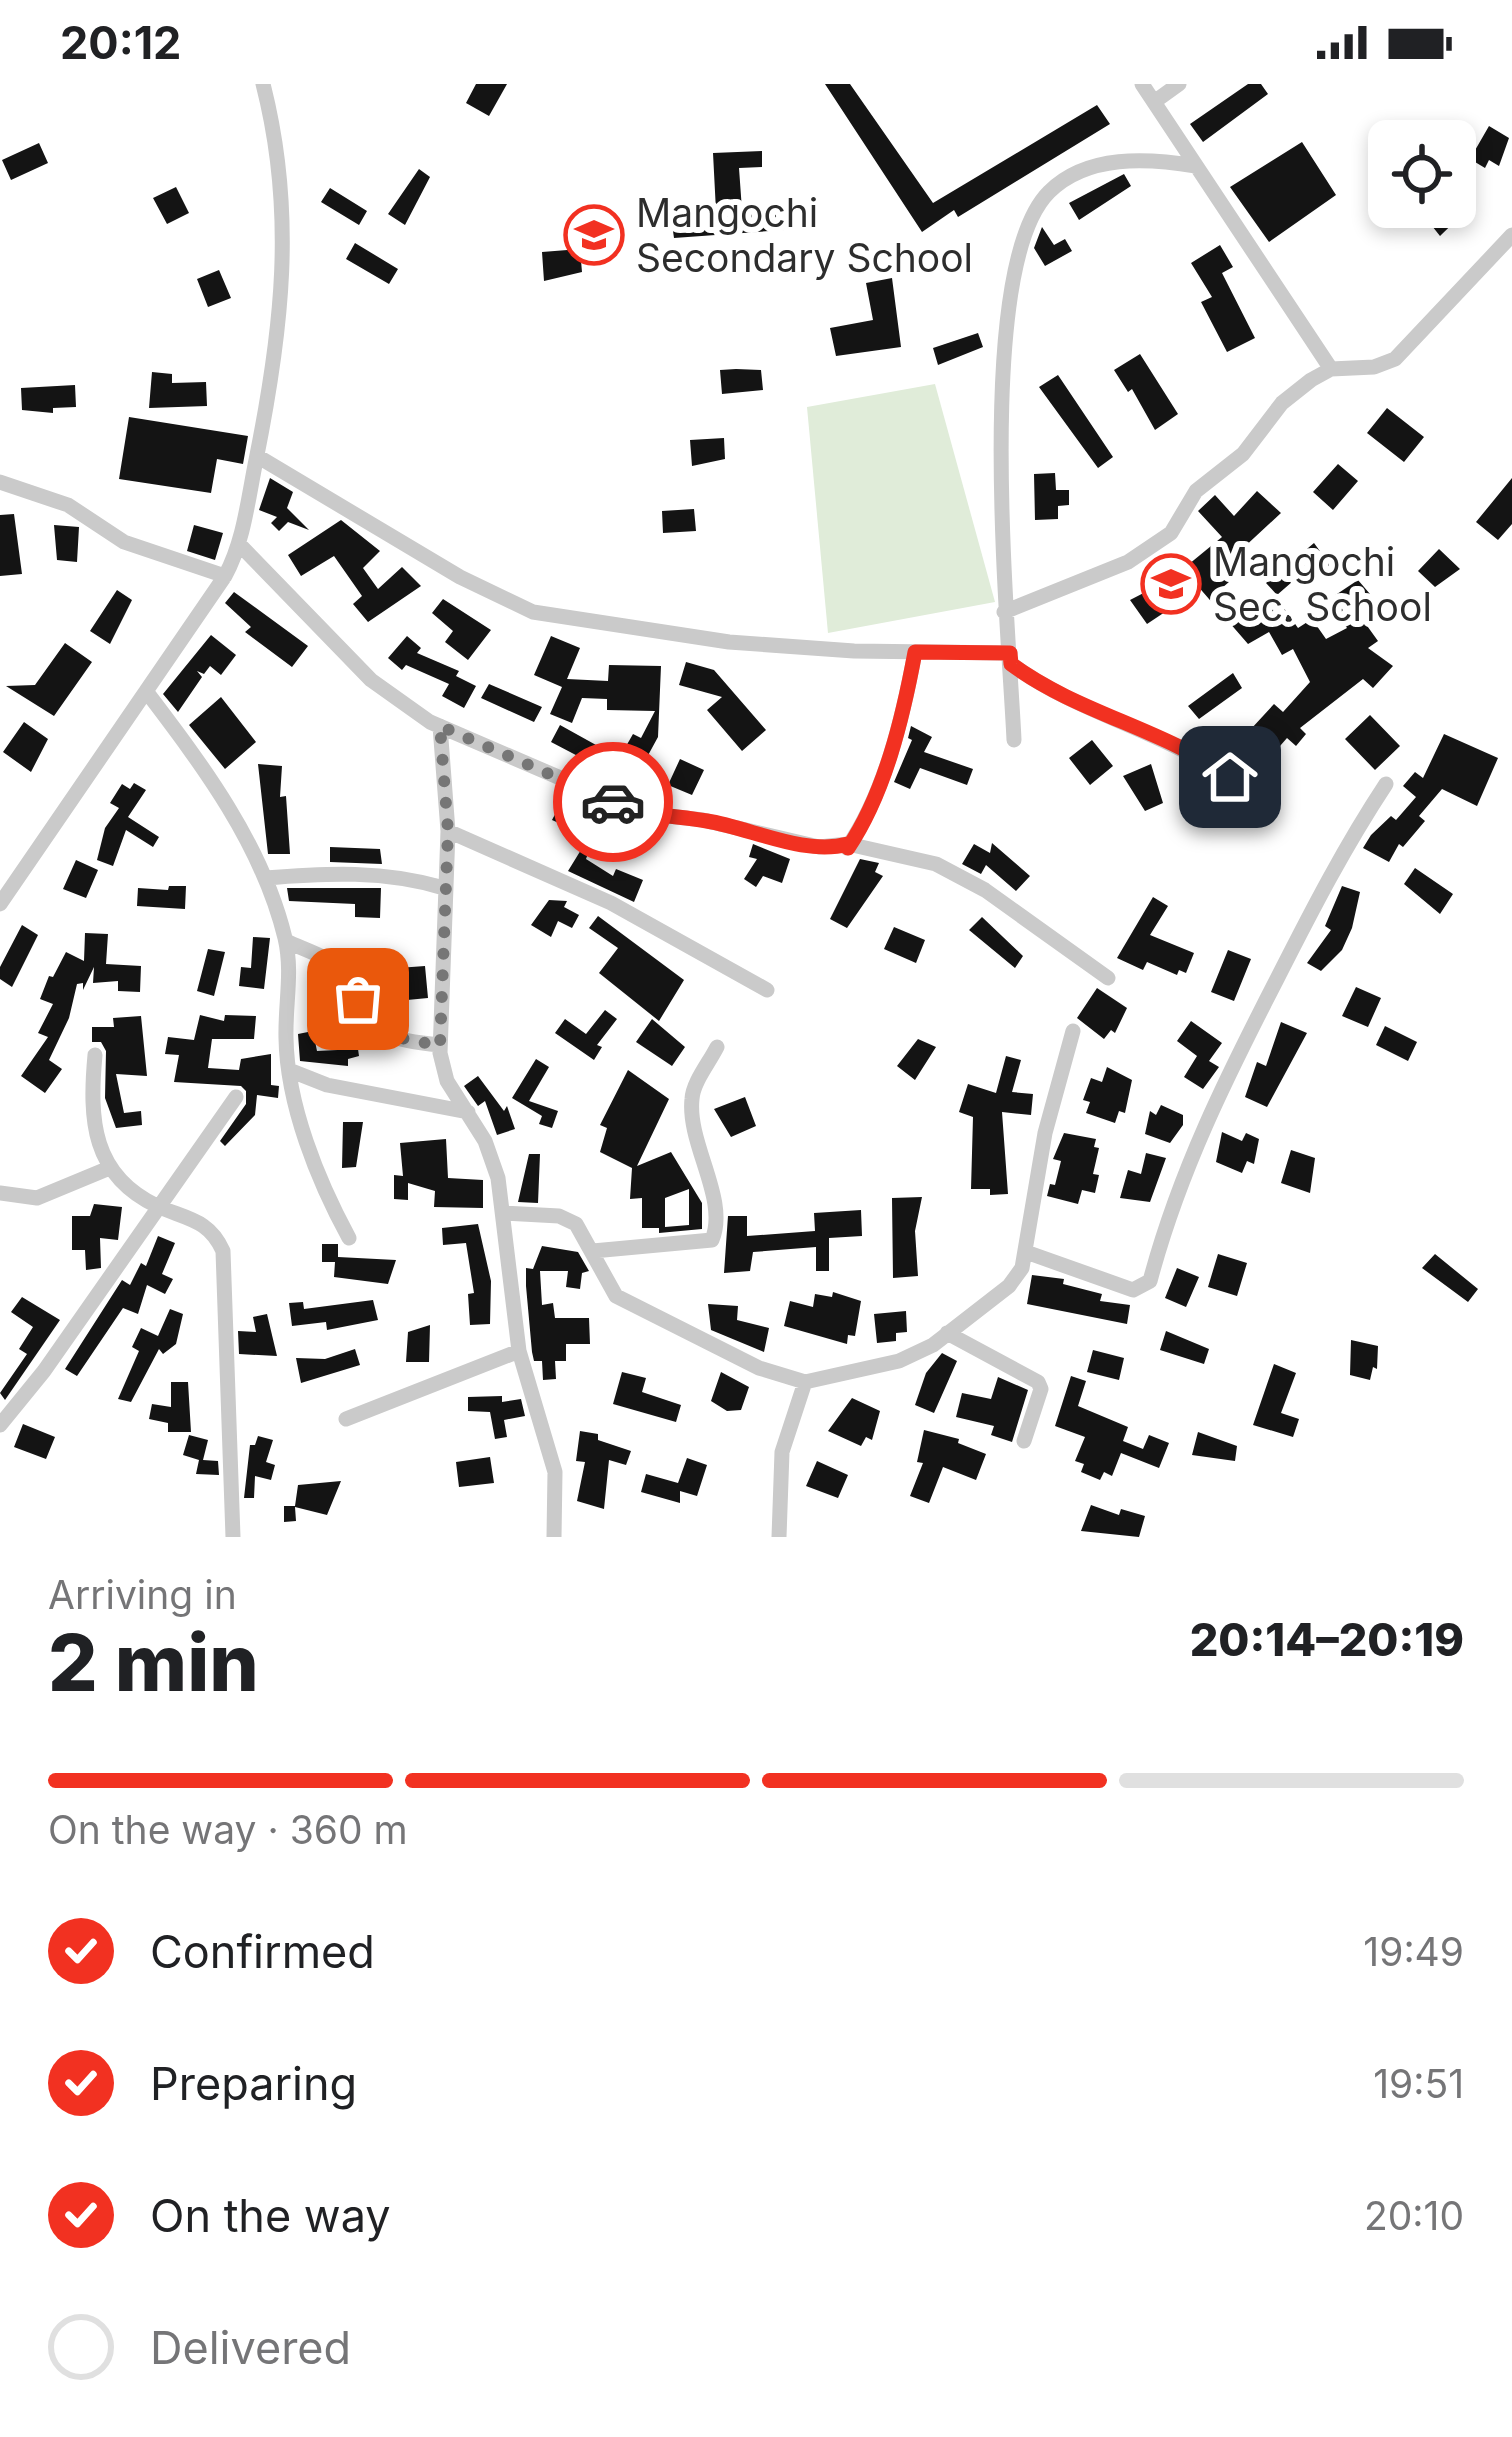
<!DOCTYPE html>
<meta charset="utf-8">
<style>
:root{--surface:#fff;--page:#f6f6f6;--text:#202124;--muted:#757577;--line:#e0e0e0;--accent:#f23121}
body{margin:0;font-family:Inter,sans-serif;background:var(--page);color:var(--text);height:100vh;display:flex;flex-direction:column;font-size:45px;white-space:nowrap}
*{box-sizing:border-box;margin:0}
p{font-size:39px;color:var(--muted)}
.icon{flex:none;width:66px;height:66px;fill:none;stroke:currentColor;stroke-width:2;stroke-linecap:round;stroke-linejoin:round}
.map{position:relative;height:1453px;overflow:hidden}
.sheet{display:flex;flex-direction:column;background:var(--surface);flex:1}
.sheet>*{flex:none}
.fabs{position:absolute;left:1368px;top:36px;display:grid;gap:24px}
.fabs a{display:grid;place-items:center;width:108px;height:108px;border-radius:18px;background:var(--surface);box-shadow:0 6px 18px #0003;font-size:60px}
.pin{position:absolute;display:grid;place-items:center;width:102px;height:102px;color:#fff;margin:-51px;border-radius:24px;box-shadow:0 6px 18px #0006}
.courier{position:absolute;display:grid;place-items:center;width:120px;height:120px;margin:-60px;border:9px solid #f23121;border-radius:50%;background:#fff;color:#222;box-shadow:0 3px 15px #0007}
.overview em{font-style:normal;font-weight:800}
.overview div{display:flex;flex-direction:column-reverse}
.overview{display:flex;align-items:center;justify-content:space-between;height:204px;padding:0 48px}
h1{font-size:78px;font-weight:800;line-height:90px}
.bar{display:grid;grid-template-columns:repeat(4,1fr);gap:18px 12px;align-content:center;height:144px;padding:0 48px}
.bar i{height:15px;border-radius:9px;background:var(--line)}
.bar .selected{background:var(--accent)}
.bar p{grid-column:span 4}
ol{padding:0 48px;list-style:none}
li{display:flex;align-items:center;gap:36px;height:132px}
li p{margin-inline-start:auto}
li .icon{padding:12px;border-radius:50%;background:var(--accent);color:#fff;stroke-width:4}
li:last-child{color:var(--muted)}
li i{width:66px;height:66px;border:6px solid var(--line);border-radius:50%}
.status{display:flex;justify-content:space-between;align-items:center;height:84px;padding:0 60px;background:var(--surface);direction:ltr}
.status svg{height:33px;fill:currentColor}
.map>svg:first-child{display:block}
.green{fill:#e0ecd9}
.building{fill:#141414;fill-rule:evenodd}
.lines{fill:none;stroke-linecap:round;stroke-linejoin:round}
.minor{stroke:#cacaca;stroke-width:15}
.done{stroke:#767676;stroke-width:12;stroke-dasharray:0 21.6}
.route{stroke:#f23121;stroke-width:15}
.labels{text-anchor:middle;stroke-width:12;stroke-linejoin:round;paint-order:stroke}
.poi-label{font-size:39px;fill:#2d2d2d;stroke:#fff;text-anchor:start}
</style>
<div class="status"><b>20:12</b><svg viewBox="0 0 49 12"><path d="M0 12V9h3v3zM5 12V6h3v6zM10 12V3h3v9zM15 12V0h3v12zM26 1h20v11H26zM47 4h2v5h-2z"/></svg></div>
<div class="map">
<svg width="1512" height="1453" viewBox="0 0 1512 1453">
<rect width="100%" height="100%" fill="#fff"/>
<path class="green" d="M935,300L995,518L828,549L807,323Z"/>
<path class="building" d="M476,0H507L489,32L466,19Z
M825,0H850L933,119L1097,21L1110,40L958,133L954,126L922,148Z
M1248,0H1261L1268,10L1203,58L1190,40Z
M1489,42L1509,54L1499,82L1489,76L1485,84L1470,75Z
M1302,58L1336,111L1269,158L1230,103Z
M39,59L48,79L11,96L2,76Z
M762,67V83L739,84L742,126L782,122L784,146L674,154L671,133L716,127L713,69Z
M419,85L430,93L405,141L388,130Z
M1124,90L1131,102L1079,136L1069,119Z
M1455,93L1475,118L1440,152L1417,123H1455Z
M176,103L189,129L167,140L153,114Z
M330,104L367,127L359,141L321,118Z
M1042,143L1054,161L1065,155L1072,167L1045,182L1034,164Z
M355,159L398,185L389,200L346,175Z
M1220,161L1233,183L1222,189L1255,254L1227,268L1201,218L1212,213L1191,179Z
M580,165L582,188L544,197L542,168Z
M219,186L231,214L208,223L197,195Z
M892,194L901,263L836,272L830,244L873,236L866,199Z
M978,249L983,263L938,281L933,264Z
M1140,270L1178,330L1155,346L1132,305L1128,308L1114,286Z
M736,285L761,286L763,306L722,310L720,286Z
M152,288L172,290V299L206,298L207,322L149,324Z
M1058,291L1113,373L1098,384L1039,303Z
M75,301L76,323L53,324V329L22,326L21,304Z
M1387,324L1424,353L1404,378L1367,349Z
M129,333L248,352L243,380L217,375L211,409L119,395Z
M724,354L725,375L692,382L690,356Z
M1338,380L1358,397L1333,426L1313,408Z
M1055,389L1056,406H1069V421L1058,422V435L1035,436L1034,390Z
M270,394L293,408L287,424L309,446L288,438L279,447L271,439L277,433L259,426Z
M1512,394V440L1498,456L1476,438Z
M1257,407L1281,429L1227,479L1237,491L1222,504L1255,538L1281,520L1298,544L1312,535L1326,555L1347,544L1328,516L1358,496L1376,517L1360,532L1378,557L1368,564L1393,582L1373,604L1363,595L1300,644L1306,650L1296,662L1287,654L1280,662L1251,645L1274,620L1283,628L1310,598L1293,565L1282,571L1269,548L1248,560L1183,485L1222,453L1198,427L1215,411L1234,432Z
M694,425L696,447L663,449L662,427Z
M14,430L22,490L0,492V431Z
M341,436L380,467L363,484L378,505L402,483L421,502L368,538L353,520L362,512L334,472L301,492L288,471Z
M54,441L79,443L77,478L57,476Z
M194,441L223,449L215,476L187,467Z
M1314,459L1330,481L1306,499L1300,491L1277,511L1266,499Z
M1439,465L1460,485L1435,503L1418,487Z
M1163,499L1177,520L1147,540L1130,516Z
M117,506L132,516L110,560L90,547Z
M234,508L308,562L292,583L245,548L251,543L225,519Z
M443,515L491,546L468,576L445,558L453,547L432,529Z
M211,551L236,571L221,591L210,582L204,590L197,587L202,593L178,628L163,610Z
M407,552L421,564L417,569L459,587L456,592L476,602L464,624L442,612L449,600L406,581L402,586L388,574Z
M551,552L580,564L567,595L608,597L609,581L661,582L658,653L646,675L625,664L633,650L641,654L655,627L607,626V615L582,614L572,639L550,630L562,603L534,591Z
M65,559L92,578L54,632L6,602L35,601Z
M686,578L714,586L766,646L742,667L707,626L722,613L679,601Z
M1233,589L1242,604L1199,635L1188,622Z
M489,600L542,623L534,638L481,614Z
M221,613L256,658L225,685L189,641Z
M1370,631L1400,662L1375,686L1345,655Z
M24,638L48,655L31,688L3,668Z
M560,641L623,676L614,691L551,658Z
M911,642L932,653L924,668L973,685L967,701L920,684L910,705L894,698L912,656L908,654Z
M1444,650L1498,674L1477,722L1442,705L1419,732L1425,737L1403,763L1399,760L1389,778L1363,764L1371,751L1391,732L1396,736L1416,713L1403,702L1415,688L1423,694Z
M1092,656L1113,682L1090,701L1069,674Z
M680,675L704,686L692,711L668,701Z
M258,680L282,682L280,713L286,712L290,770H268Z
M1151,680L1163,719L1145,727L1123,692Z
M134,699L146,706L128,733L159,753L153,763L126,746L113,782L97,776L105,744L119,724L110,719L122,700L130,705Z
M562,717L614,744L606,760L552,736Z
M992,759L1030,792L1016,807L986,781L981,790L962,780L974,760L990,769Z
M753,760L790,775L782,799L763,792L756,803L744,795L757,775L749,773Z
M584,761L590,764L586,775L613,792L616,785L643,796L634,818L568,787Z
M330,763L380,765L382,780L330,778Z
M860,775L879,779L875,788L883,792L847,844L830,835Z
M76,776L98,786L86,814L63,805Z
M1415,784L1453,810L1440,830L1404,800Z
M169,802H186L185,825L137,822L138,804L168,806Z
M1342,802L1360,808L1352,844L1342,866L1321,887L1307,879L1331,846L1325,842Z
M287,804H381L380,834L355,833V820L289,817Z
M1153,813L1168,822L1150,851L1194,869L1186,889L1179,886L1177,891L1147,878L1143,886L1117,874Z
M549,816L567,817L564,823L579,831L572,844L558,837L551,853L531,841Z
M598,832L684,896L659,937L599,889L618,864L589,844Z
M982,833L1023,872L1015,884L969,846Z
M22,841L38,851L12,903L0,895V883Z
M894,843L925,856L916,879L884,865Z
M85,849L108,850L106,880L141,882L140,908L118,907V897L93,899L94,883L83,906V899L77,900L69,934L49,976L62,985L45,1009L21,992L48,953L38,949L53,920L40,915L49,892L53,893L66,868L84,877Z
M253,853L270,854L264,905L239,902L241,883L251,884Z
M208,865L225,868L214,912L197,907Z
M1228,866L1251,875L1234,917L1211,908Z
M425,882L428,914L407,916L406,900L396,901L398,884Z
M1356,903L1381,914L1368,943L1342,932Z
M1097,904L1127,924L1115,949L1111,946L1104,955L1077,934Z
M605,926L617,935L597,961L602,963L594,976L555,949L565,935L586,950Z
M200,931L224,937L225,931L256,932L254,955H212L208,984L239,986L241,975L271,970V1001L279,1002L278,1014L257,1011L255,1031L225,1062L220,1057L246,1020V1007L241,1002L174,998L179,971L165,970L168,953L194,956Z
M141,932L147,992L116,990L124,1029L141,1027L142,1041L116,1044L105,1014L106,967L101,958H92V943H114L113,934Z
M652,935L685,963L672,982L636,958Z
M1191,937L1222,959L1209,977L1219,983L1203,1005L1184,993L1197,972L1177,957Z
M1281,938L1307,949L1267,1023L1245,1013L1257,978L1266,982Z
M1385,942L1417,958L1408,977L1376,961Z
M313,947L317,967L358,965L359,972L348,975V982L300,977L298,950Z
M918,955L936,963L915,996L897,982Z
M1006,972L1021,976L1012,1008L1033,1010L1031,1031L1002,1028L1008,1110L990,1111V1105H971L973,1033L959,1028L968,1000L996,1009Z
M536,975L549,983L529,1017L558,1027L552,1044L539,1040L542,1032L512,1014Z
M1107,983L1132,996L1125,1029L1119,1027L1115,1039L1086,1029L1090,1018L1083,1016L1091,994L1102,998Z
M628,986L669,1015L637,1082L671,1068L702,1119V1145L659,1149V1144H642V1114L630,1115L632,1084L600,1068L607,1044L600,1041ZM689,1105V1141L665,1143V1114Z
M478,992L504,1027L507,1022L515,1045L497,1051L485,1017L478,1022L464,1002Z
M745,1013L756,1042L731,1053L714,1025Z
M1161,1021L1183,1031V1041L1170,1059L1145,1050L1150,1027L1156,1031Z
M343,1038H363L356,1083L342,1084Z
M1222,1048L1242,1057L1246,1049L1259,1055L1254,1080L1247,1077L1242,1089L1216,1078Z
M1064,1049L1096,1055L1094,1063L1099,1064L1093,1090L1099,1091L1095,1109L1082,1106L1078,1120L1047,1112L1050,1100L1055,1101L1061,1077L1053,1075Z
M446,1055L448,1094L483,1096V1124L434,1123L435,1107L408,1099V1116L394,1115V1091L403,1092L400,1059Z
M1291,1066L1315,1074L1310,1109L1281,1099Z
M1146,1069L1166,1074L1150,1118L1120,1114L1128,1086L1141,1090Z
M529,1070H540L538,1119L518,1118Z
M922,1113L915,1147L918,1192L893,1194L892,1114Z
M94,1120L122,1123L118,1156L100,1154L101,1184L86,1186L85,1166H72V1132H90Z
M861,1126L862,1152L829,1154V1187H816V1163L753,1168L750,1187L724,1189L728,1132H747V1152L815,1147L814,1129Z
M478,1140L491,1197L490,1240L470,1241L468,1210L474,1209L466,1159L443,1161L442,1144Z
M158,1152L175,1159L162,1190L173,1195L165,1210L147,1201L138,1230L123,1224L77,1292L65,1285L122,1196L130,1201L141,1179L146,1182Z
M322,1160H338V1173L396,1176L388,1200L334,1193L335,1178H322Z
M542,1162L578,1168L589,1187L582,1189L580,1205L566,1203L568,1187H540L542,1221L553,1219L555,1234H589L590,1260H566V1277H555L556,1295L543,1296L542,1277H534L532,1268L526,1202V1184L533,1185Z
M1218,1170L1247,1179L1237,1212L1208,1203Z
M1435,1170L1478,1205L1468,1218L1422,1184Z
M1177,1184L1199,1193L1186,1223L1165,1214Z
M1032,1191L1064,1195L1063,1200L1102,1210L1100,1217L1130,1221L1127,1240L1027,1220Z
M833,1208L861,1217L855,1252L848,1251L847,1260L784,1242L790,1217L813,1223L815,1210L832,1213Z
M22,1213L60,1236L5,1316L0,1309L27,1270L19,1265L33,1243L11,1228Z
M373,1216L378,1236L327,1246L326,1238L292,1242L289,1219L303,1218L304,1225Z
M708,1220L738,1222L737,1236L769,1244L764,1268L711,1246Z
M170,1225L183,1230L176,1260L163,1270L159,1265L131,1318L118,1315L139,1267L132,1263L141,1244L158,1252Z
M906,1227L907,1248L896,1249V1257L877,1259L874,1230Z
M267,1230L277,1272L239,1270L238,1247L256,1248L253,1233Z
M430,1241L429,1278H406L408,1248Z
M1166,1247L1209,1265L1204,1280L1160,1266Z
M1351,1256L1378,1262L1377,1285L1373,1283L1370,1296L1350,1291Z
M355,1265L360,1281L301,1299L296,1274L325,1275Z
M1093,1266L1124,1274L1119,1296L1087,1288Z
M942,1269L957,1277L934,1329L915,1321L926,1289Z
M1274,1280L1296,1289L1281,1329L1299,1335L1293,1353L1253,1341Z
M622,1288L646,1294L642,1308L681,1321L676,1338L613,1320Z
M721,1288L749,1303L741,1326L727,1327L711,1317Z
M1071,1292L1086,1297L1078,1322L1128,1343L1123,1357L1143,1365L1149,1351L1169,1359L1159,1384L1121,1369L1112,1392L1104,1388L1100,1396L1081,1388L1084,1380L1075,1377L1085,1353L1055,1342Z
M998,1293L1028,1306L1012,1358L991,1351L994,1342L956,1333L962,1309L991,1315Z
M171,1298H188L191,1348H168V1339L149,1335L152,1320L171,1323Z
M502,1312V1318L521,1315L525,1332L504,1336L507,1353L495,1355L490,1328L468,1327V1313Z
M852,1314L880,1327L872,1356L866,1353L861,1362L828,1347Z
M23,1340L55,1353L46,1375L14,1363Z
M924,1346L959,1355L958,1359L986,1370L976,1396L943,1383L929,1419L910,1412L923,1379L917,1378Z
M580,1347L598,1350V1356L631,1367L626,1381L609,1376L604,1425L577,1417L585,1378L576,1377Z
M1198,1348L1237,1362L1235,1377L1192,1371Z
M189,1351L208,1356L203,1376L218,1377L219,1391L196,1390L199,1376L183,1371Z
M258,1352L273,1356L266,1378L275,1381L271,1396L255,1392L254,1414H244L250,1361H255Z
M490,1373L494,1399L459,1403L456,1378Z
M687,1374L707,1381L697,1412L680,1407V1419L641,1408L646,1390L678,1399Z
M817,1377L848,1391L838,1414L806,1402Z
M341,1397L327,1431L295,1423L296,1437L284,1438V1422H295L298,1401Z
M1091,1421L1119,1431L1121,1425L1145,1432L1139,1453L1081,1447Z"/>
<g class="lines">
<path class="minor" d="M1142,0L1331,285
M1154,18L1179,0
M257,372L460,493L533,528L729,558L854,567L1010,569
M0,398L68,421L124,458L225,492
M239,460L371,596L430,638L642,729L703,736L819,763L848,760L936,780L985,806L1108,894
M1004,528L1128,478L1171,449L1196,407L1243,370L1282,319L1311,296L1331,285L1374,283L1395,275L1512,151
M1011,580C1088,637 1183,648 1255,716
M146,607C203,682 262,760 285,854C293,888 285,920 286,954C287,1021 318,1097 349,1154
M440,642L448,747L440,969L447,997L485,1057L498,1094L519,1267L555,1388L554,1453
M1014,656C1009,545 973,184 1049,108C1087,70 1148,74 1196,82
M448,747L611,819L767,906
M847,764C885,709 903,633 915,568
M265,794C327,789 384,786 444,804
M0,820L225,492C244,457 248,415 256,376C282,247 296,129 263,0
M286,857C304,866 331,873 344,889C388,941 355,953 440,961
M95,971C89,1036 92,1091 157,1122C186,1135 209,1135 223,1167L233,1453
M289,986L327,1001L468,1028
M0,1109L37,1114L107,1085
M503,1129L559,1132L576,1140L616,1212L759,1284L805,1298L899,1277L933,1261L1009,1202L1022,1184L1045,1049L1073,947
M593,1167L712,1156C729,1115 687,1060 692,1015C693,998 709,979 717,963
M1026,1168L1133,1206L1150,1197C1179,1088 1227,992 1278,893C1312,826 1345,762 1386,700
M947,1249L1038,1298L1041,1305L1024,1357
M346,1335L519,1267
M0,1341L44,1287L236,1013
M779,1453L782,1368L805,1298"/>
</g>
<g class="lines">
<path class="done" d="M358,915L381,950L440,962L448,747L440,642L613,718"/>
<path class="route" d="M613,718C645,733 674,731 707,737C751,744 804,772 848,760V764C885,709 903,633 915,568L1010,569L1011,580C1079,630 1162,644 1230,693"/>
</g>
<defs>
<g id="school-ring" transform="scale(3)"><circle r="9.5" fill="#fff" stroke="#f23121" stroke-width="1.5"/><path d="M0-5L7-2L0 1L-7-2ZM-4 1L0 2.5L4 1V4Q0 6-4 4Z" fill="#f23121"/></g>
</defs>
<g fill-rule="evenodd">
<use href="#school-ring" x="594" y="151"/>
<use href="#school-ring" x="1171" y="500"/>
</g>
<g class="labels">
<g class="poi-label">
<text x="636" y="143">Mangochi<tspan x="636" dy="45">Secondary School</tspan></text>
<text x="1213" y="492">Mangochi<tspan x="1213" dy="45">Sec. School</tspan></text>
</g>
</g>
</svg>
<div class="fabs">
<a><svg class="icon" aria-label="locate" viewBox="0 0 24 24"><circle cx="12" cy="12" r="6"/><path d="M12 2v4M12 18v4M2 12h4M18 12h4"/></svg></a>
</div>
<div class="pin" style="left:358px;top:915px;background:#ea580c"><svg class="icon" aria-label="bag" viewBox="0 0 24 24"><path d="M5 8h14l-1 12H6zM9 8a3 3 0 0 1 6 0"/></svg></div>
<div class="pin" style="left:1230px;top:693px;background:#1f2937"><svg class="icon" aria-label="home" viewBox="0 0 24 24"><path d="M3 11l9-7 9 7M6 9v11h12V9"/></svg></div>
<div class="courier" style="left:613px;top:718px"><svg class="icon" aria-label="car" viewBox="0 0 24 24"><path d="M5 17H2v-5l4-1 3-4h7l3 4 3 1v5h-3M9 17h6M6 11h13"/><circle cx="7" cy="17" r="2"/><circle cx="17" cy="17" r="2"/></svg></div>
</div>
<section class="sheet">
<div class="overview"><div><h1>2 min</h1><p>Arriving in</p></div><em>20:14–20:19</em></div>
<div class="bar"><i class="selected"></i><i class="selected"></i><i class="selected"></i><i></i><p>On the way · 360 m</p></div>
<ol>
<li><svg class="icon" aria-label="check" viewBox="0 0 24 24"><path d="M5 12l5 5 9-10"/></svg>Confirmed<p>19:49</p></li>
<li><svg class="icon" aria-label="check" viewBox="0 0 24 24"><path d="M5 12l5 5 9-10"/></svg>Preparing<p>19:51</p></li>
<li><svg class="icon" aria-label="check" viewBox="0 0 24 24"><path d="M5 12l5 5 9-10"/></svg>On the way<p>20:10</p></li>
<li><i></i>Delivered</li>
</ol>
</section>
